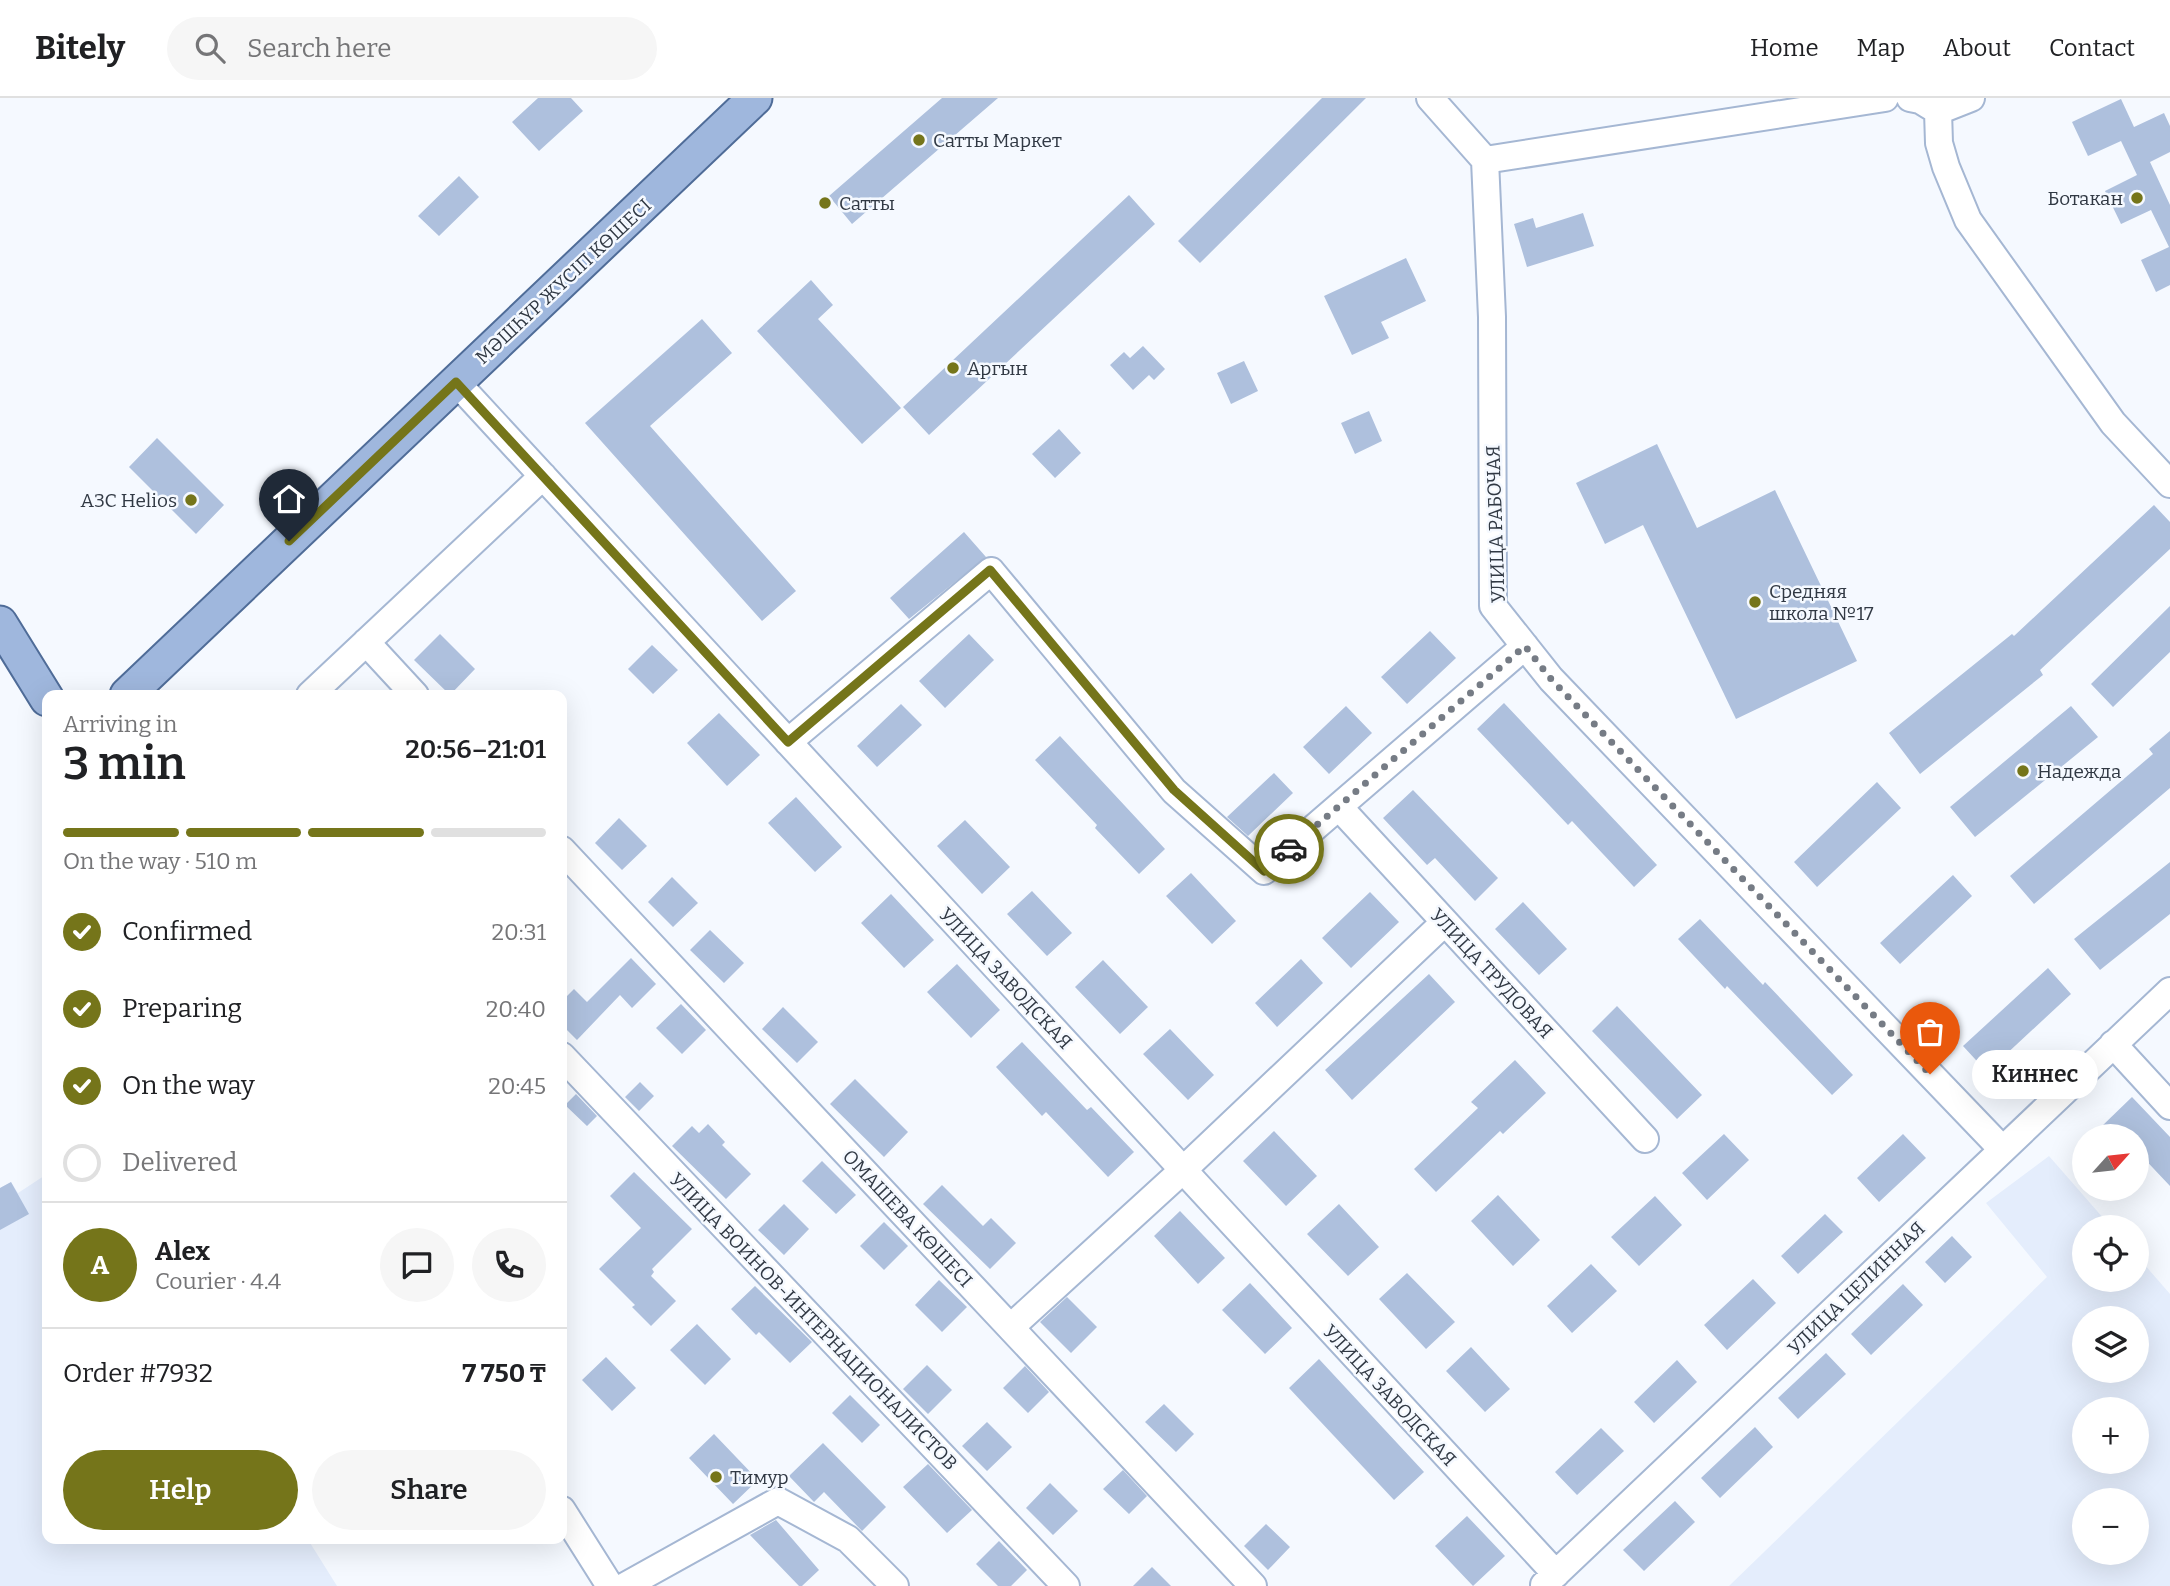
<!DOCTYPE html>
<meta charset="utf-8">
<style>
:root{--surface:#fff;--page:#f6f6f6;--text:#202124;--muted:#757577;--line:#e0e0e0;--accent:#75751a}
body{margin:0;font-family:Bitter,serif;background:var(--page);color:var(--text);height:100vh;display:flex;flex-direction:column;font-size:26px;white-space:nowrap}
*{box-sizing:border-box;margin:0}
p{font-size:23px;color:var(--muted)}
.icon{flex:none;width:38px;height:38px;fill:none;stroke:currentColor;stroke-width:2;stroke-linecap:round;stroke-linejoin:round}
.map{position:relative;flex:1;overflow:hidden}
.drawer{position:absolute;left:42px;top:592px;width:525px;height:854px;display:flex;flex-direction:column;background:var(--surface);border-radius:14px;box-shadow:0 7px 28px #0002}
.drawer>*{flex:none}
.needle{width:46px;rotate:63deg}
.tools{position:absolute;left:2072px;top:1026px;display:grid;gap:14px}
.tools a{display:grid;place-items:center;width:77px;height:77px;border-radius:50%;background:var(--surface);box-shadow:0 7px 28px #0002;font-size:35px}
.pin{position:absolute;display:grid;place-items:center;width:60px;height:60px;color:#fff;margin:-72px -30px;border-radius:50% 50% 50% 0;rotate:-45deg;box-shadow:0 0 7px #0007}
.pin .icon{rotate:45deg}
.courier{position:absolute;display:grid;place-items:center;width:70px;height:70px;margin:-35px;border:5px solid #75751a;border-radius:50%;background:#fff;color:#222;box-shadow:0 2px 9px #0007}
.bubble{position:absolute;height:49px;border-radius:24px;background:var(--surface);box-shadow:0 7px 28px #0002;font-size:23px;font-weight:600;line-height:49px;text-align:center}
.head em{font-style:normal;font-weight:600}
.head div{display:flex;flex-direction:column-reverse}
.head{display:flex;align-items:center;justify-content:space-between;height:119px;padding:0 21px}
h1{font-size:46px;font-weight:600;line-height:52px}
.bar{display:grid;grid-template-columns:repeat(4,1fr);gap:10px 7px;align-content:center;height:84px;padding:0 21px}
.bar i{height:9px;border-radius:5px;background:var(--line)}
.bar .on{background:var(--accent)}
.bar p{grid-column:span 4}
.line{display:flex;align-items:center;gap:18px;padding:0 21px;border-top:2px solid var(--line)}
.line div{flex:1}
.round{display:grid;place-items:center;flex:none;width:74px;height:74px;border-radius:37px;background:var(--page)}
ol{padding:0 21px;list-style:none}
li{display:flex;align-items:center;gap:21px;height:77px}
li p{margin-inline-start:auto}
li .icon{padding:7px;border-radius:50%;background:var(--accent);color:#fff;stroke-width:4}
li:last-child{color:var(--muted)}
li i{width:38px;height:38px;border:4px solid var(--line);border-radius:50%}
.button{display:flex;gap:14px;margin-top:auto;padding:14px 21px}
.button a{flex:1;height:80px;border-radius:42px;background:var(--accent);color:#fff;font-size:28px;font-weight:600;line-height:80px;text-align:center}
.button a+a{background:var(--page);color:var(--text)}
header{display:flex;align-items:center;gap:42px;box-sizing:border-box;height:98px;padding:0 35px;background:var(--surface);border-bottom:2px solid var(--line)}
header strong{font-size:33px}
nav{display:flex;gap:38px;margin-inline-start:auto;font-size:24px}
.search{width:490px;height:63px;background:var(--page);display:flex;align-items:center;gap:18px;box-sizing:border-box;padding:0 24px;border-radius:38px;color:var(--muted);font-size:26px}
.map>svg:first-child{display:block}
.built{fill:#e4edfc;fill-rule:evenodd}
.building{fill:#aec0dd}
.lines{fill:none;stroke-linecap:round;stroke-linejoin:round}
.minor-casing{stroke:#a5b7d3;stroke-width:30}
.major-casing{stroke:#4f6c98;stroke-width:37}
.minor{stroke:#fff;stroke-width:26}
.major{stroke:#9fb7dd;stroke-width:33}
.done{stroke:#767c85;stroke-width:7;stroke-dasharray:0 12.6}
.route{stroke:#75751a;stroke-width:9}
.poi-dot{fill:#75751a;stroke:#f5f9ff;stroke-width:2.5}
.labels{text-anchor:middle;stroke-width:5;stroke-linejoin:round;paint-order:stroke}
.poi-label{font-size:19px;fill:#313944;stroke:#f5f9ff;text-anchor:start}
.street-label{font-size:19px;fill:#313944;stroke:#f5f9ff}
</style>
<header>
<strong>Bitely</strong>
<div class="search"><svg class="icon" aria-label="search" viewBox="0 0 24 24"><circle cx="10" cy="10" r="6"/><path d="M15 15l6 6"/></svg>Search here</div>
<nav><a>Home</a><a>Map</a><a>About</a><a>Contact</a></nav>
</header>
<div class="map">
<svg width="2170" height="1488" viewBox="0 0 2170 1488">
<rect width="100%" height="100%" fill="#f5f9ff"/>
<path class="built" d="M2049,1058L2111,1129H2084V1181H2137V1158L2170,1196V1488H1729L2047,1179L1986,1105ZM2084,1220H2137V1272H2084ZM2084,1311H2137V1363H2084ZM2084,1402H2137V1454H2084Z
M47,1076V1440H307L337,1488H0V1090L11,1084L18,1095Z"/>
<path class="building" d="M538,0H571L583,13L539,53L512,24Z
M942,0H998L852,126L829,98Z
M1322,0H1366L1200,165L1178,143Z
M2121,1L2134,29L2164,15L2170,28V54L2150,64L2170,107V187L2156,194L2141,162L2169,149L2151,112L2121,126L2105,93L2137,77L2121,43L2088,58L2072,24Z
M459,78L479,99L439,138L418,118Z
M1129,97L1155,126L929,337L903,309Z
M1583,115L1594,148L1527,169L1514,126L1533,120L1536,130Z
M1406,160L1426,203L1381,224L1389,240L1352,257L1324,198Z
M811,182L833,207L818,221L901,310L862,346L757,233Z
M702,221L732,255L650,328L796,493L762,523L585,325Z
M1143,248L1165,271L1154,282L1149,277L1133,292L1110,267L1124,254L1130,260Z
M1244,263L1258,293L1231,306L1217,275Z
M1369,313L1382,343L1355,356L1341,325Z
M1059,331L1081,355L1055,380L1032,356Z
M157,340L224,407L196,436L129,369Z
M1657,346L1697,430L1775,392L1857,563L1736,621L1643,427L1605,446L1576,385Z
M2154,407L2170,424V451L2040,572L2043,577L1920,676L1889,635L2012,536L2014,538Z
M964,434L986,459L909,521L890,500Z
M2170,508V554L2113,609L2091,586Z
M1430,533L1456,560L1407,606L1381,579Z
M440,536L475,571L450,597L414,562Z
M969,536L994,562L945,610L919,583Z
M652,547L678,572L653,596L628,571Z
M1504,605L1657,767L1634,789L1572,723L1568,727L1477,631Z
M901,606L922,627L877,669L857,648Z
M1346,608L1372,635L1329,676L1303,649Z
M2071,608L2098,639L1975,739L1950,709Z
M719,615L760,657L727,688L687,645Z
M2170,633V690L2034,806L2010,778L2153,656L2149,651Z
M1060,638L1165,751L1139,776L1095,730L1097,727L1035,662Z
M1274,675L1293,695L1248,738L1227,719Z
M1877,684L1901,710L1817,789L1794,764Z
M1413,692L1498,780L1475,803L1435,760L1427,767L1383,720Z
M796,699L842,749L815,774L768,725Z
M619,720L647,748L622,772L595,745Z
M965,722L1010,769L982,796L937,748Z
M2170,764V816L2100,872L2074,841Z
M1191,775L1236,823L1212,846L1166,798Z
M1953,777L1972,798L1900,866L1880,845Z
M672,779L698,805L673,829L648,804Z
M1032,793L1072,835L1047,858L1007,816Z
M1370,794L1399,824L1351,870L1322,840Z
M891,796L934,842L904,870L861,825Z
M1523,804L1567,851L1539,877L1495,831Z
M1700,821L1763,887L1765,884L1853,977L1832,997L1727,888L1725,891L1678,841Z
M710,832L744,865L724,885L690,852Z
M631,860L656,886L632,910L620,897L577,942L562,927V903L574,891L587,904Z
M1301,861L1323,885L1277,929L1255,905Z
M1103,862L1148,909L1120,936L1075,889Z
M957,866L1000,912L971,940L927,894Z
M2048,870L2071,896L1987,974L1963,948Z
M1429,876L1455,904L1352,1002L1325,972Z
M681,906L706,932L682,956L656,930Z
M1617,908L1702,997L1677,1021L1592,933Z
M783,909L818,944L797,965L762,931Z
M1170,931L1214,977L1188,1002L1143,956Z
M1022,944L1087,1012L1091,1009L1134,1054L1108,1079L1046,1014L1042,1018L996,969Z
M1515,962L1546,995L1503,1036L1500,1033L1436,1094L1414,1071L1478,1010L1471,1004Z
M855,981L908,1034L884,1059L830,1006Z
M640,984L654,998L639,1013L625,999Z
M576,996L597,1018L587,1028L565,1007Z
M2132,999L2170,1039V1088L2137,1053V1038H2111L2102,1028Z
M708,1026L725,1044L722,1047L751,1076L726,1101L672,1048L692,1028L699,1035Z
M1274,1033L1317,1078L1286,1108L1243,1063Z
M1724,1036L1749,1062L1707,1102L1682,1075Z
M1903,1036L1926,1060L1879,1104L1857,1080Z
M822,1063L856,1097L836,1116L802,1083Z
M634,1074L692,1131L652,1171L654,1174L651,1178L676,1203L651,1228L632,1209L635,1207L599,1171L641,1130L610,1098Z
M11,1084L29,1116L0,1132V1090Z
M942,1087L983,1128L991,1120L1016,1145L990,1171L923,1106Z
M1498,1097L1540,1142L1513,1168L1471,1123Z
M1655,1098L1682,1127L1639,1168L1611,1139Z
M784,1106L809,1131L784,1157L758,1132Z
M1339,1106L1379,1149L1348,1178L1307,1136Z
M1180,1113L1225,1160L1198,1186L1154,1138Z
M1825,1116L1843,1134L1798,1176L1781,1158Z
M884,1124L908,1148L884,1172L860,1148Z
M1952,1138L1972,1159L1945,1185L1925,1164Z
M1591,1166L1617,1193L1572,1235L1547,1208Z
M1407,1175L1455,1224L1426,1251L1379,1201Z
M1753,1181L1776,1205L1727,1252L1704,1227Z
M939,1182L967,1209L942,1234L915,1207Z
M1250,1185L1292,1230L1265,1256L1222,1212Z
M1903,1186L1923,1207L1871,1257L1851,1236Z
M755,1188L812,1244L790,1265L759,1234L756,1237L731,1211Z
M1067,1199L1097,1229L1071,1255L1040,1224Z
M697,1226L731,1261L705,1287L670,1252Z
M1471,1249L1510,1291L1485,1314L1446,1273Z
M1826,1255L1846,1276L1798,1321L1778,1300Z
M606,1259L636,1290L612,1313L582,1282Z
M1319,1261L1424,1374L1394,1402L1289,1290Z
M1677,1262L1697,1284L1654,1325L1634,1304Z
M927,1267L952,1292L928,1316L903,1291Z
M1025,1268L1049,1294L1028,1315L1003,1290Z
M850,1297L880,1327L862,1345L832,1315Z
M1164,1306L1194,1336L1176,1354L1145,1324Z
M987,1324L1012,1349L987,1373L962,1348Z
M1755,1329L1773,1349L1720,1400L1701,1380Z
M1601,1330L1624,1353L1577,1397L1555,1374Z
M714,1336L758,1382L733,1406L689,1360Z
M823,1345L886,1409L862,1433L824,1394L814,1404L789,1378Z
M928,1366L972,1412L947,1435L903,1389Z
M1123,1372L1147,1398L1129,1416L1103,1391Z
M1050,1385L1078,1413L1053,1437L1026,1410Z
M1675,1403L1695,1424L1644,1473L1623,1452Z
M1467,1418L1505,1458L1473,1488L1435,1448Z
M776,1422L819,1472L802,1488H799L750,1437Z
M1266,1426L1290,1449L1268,1472L1244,1448Z
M999,1443L1027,1472L1011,1488H998L976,1466Z
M1152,1469L1171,1488H1133Z"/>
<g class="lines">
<g class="minor-casing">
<path id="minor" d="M1430,0L1485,62L1492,219L1493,508L1551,581L2002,1051
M1910,0L1920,2L1938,13L1939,45L1946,69L1968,122L2113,325L2170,386
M1938,13L1971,0
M1485,62L1885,0
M456,284L1556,1476
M366,544L415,597
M310,597L543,378
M788,644L991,473L1174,693L1264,773L1525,548
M1339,709L1645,1041
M562,752L1253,1488
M2113,946L2170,1008
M562,958L1066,1488
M1011,1229L1183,1072L1445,824
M562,1412L610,1488
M1544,1487L2170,893
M625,1488L778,1403L848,1441L895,1488"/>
</g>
<g class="major-casing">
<path id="major" d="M0,525L47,601
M127,597L755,0"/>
</g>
<use href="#minor" class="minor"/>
<use href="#major" class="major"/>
</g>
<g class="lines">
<path class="done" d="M1289,751L1525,548L1551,581L1930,976"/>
<path class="route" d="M289,443L456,284L788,644L990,472L1174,692L1264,773L1289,751"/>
</g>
<g class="poi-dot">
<circle cx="919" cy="42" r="7"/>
<circle cx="2137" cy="100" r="7"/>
<circle cx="825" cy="105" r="7"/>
<circle cx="953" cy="270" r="7"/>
<circle cx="191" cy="402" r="7"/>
<circle cx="1755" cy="504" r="7"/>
<circle cx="2023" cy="673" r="7"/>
<circle cx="716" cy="1379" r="7"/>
</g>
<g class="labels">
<g class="poi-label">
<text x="933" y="49">Сатты Маркет</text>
<text x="2123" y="107" text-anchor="end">Ботакан</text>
<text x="839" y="112">Сатты</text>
<text x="967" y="277">Аргын</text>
<text x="177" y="409" text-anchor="end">АЗС Helios</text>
<text x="1769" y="500">Средняя<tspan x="1769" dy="22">школа №17</tspan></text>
<text x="2037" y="680">Надежда</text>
<text x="730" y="1386">Тимур</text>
</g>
<g class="street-label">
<text transform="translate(563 183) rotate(-43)" y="7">МӘШҺҮР ЖҮСІП КӨШЕСІ</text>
<text transform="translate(1495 426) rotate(-92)" y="7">УЛИЦА РАБОЧАЯ</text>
<text transform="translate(1492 875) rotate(47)" y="7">УЛИЦА ТРУДОВАЯ</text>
<text transform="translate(1006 880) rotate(47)" y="7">УЛИЦА ЗАВОДСКАЯ</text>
<text transform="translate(908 1120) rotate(47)" y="7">ОМАШЕВА КӨШЕСІ</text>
<text transform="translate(1856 1190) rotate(-44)" y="7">УЛИЦА ЦЕЛИННАЯ</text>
<text transform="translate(814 1223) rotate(46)" y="7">УЛИЦА ВОИНОВ-ИНТЕРНАЦИОНАЛИСТОВ</text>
<text transform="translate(1390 1297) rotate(47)" y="7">УЛИЦА ЗАВОДСКАЯ</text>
</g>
</g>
</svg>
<div class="tools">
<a><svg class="needle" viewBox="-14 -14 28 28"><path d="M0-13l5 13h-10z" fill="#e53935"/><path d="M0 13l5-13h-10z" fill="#757577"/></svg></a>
<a><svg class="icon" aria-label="locate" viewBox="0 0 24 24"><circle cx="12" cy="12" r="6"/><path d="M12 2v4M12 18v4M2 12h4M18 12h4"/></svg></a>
<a><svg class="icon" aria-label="layers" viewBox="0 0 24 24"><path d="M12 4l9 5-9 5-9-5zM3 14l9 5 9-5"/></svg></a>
<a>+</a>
<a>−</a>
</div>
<div class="pin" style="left:1930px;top:976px;background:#ea580c"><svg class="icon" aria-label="bag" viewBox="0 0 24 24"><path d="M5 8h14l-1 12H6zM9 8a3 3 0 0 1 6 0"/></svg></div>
<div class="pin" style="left:289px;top:443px;background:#1f2937"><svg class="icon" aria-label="home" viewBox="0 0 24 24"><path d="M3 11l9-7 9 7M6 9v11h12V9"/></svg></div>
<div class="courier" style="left:1289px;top:751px"><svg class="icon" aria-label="car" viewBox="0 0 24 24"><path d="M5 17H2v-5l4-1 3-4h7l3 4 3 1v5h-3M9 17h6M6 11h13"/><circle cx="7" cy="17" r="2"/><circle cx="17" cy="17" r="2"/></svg></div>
<div class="bubble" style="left:1972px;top:952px;width:126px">Киннес</div>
<section class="drawer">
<div class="head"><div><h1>3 min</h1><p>Arriving in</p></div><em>20:56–21:01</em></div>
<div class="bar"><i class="on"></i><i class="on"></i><i class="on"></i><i></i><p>On the way · 510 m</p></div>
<ol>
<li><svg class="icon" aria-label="check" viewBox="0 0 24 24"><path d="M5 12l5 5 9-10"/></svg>Confirmed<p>20:31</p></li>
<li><svg class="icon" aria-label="check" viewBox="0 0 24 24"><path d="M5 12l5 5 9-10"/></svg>Preparing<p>20:40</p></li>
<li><svg class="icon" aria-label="check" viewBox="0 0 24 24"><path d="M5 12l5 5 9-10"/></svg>On the way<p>20:45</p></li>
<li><i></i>Delivered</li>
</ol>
<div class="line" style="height:126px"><b class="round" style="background:var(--accent);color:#fff">A</b><div><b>Alex</b><p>Courier · 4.4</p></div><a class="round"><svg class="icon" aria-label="chat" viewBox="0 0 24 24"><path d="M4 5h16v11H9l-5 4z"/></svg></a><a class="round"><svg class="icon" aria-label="phone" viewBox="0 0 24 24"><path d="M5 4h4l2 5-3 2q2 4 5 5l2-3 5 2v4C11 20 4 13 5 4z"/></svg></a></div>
<div class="line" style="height:91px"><div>Order #7932</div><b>7 750 ₸</b></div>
<div class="button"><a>Help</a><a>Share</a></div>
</section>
</div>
